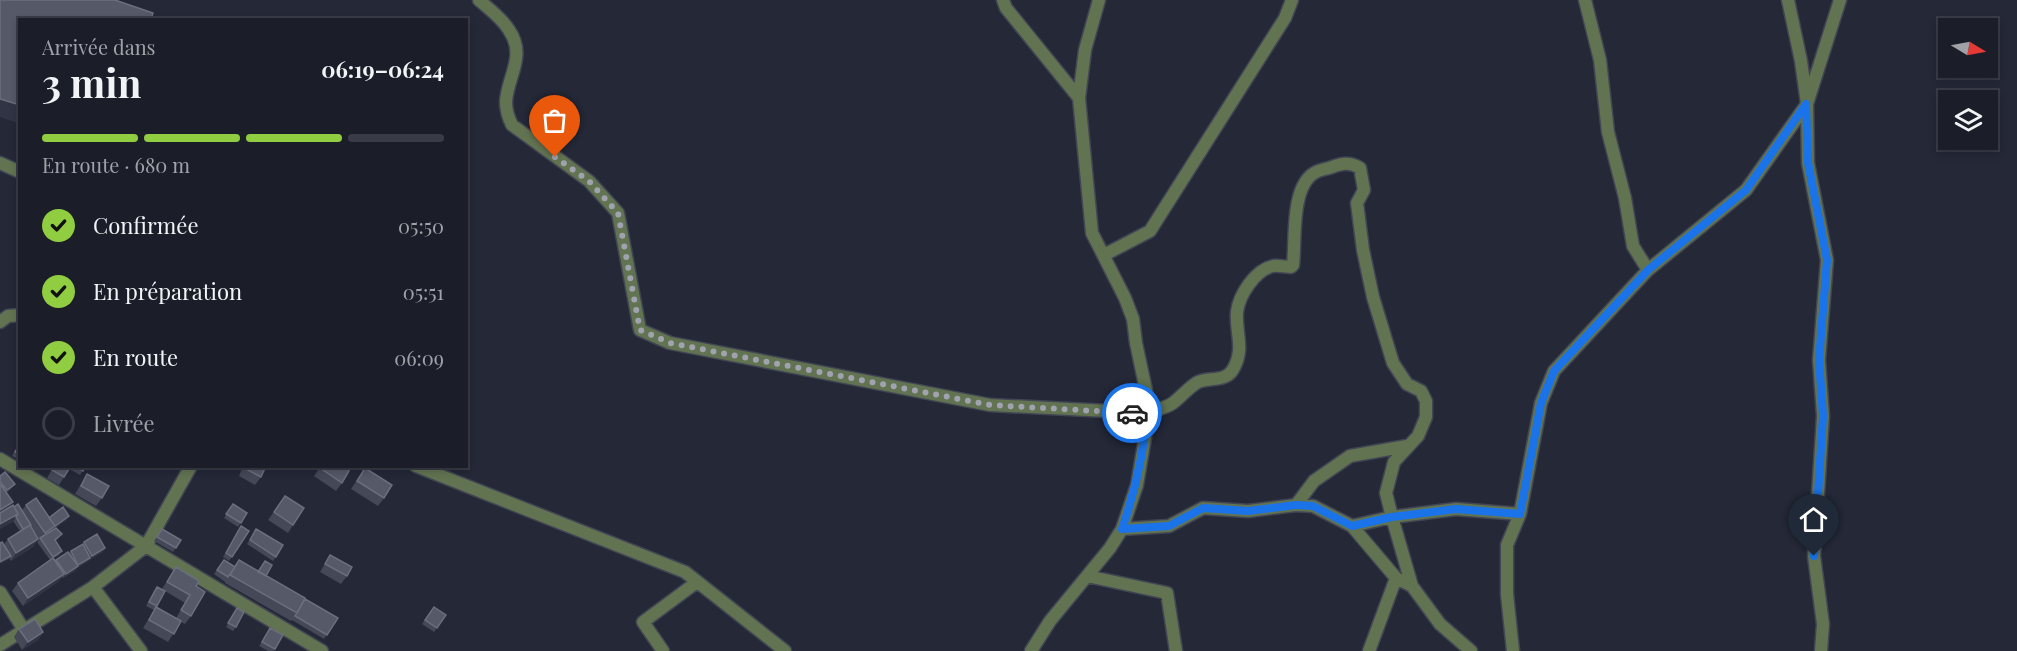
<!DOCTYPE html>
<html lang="fr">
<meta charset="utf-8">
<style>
:root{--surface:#1b1e29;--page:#242731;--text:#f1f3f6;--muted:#a0a2a8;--line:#393c46;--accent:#90cd41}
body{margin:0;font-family:"Playfair Display",serif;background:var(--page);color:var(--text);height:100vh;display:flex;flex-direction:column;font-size:22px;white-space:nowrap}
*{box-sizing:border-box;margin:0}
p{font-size:20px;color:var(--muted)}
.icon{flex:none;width:33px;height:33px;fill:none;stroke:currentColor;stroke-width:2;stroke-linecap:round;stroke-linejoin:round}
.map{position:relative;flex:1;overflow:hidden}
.drawer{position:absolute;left:18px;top:18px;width:450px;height:450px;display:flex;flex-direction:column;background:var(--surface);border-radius:0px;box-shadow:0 3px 9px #0003,0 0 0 2px var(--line)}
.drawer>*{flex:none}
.needle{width:39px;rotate:100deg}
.tools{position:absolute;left:1938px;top:18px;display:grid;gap:12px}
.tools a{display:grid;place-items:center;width:60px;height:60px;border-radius:0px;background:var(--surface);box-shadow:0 3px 9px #0003,0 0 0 2px var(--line);font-size:30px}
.pin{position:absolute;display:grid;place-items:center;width:51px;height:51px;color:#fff;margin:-62px -26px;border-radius:50% 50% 50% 0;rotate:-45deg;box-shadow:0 0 6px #0007}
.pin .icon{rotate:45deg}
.courier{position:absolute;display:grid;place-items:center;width:60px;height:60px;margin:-30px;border:4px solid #1a73e8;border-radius:50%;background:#fff;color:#222;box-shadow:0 2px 8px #0007}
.summary em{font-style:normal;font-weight:700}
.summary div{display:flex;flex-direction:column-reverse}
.summary{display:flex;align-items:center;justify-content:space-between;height:102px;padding:0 24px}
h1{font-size:39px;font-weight:700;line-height:45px}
.bar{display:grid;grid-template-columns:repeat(4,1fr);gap:9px 6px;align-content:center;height:72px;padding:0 24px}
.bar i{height:8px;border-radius:4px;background:var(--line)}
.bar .active{background:var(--accent)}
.bar p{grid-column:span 4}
ol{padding:0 24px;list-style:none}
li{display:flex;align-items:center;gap:18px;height:66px}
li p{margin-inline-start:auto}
li .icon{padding:6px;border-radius:50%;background:var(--accent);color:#111;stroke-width:4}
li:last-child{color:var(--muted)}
li i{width:33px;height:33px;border:3px solid var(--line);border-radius:50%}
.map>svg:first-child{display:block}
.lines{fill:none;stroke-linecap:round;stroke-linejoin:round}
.minor-casing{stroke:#424654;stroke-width:15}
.minor{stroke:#627351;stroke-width:12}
.wall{fill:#444857;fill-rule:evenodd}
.shaded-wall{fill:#303444}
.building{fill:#555968;stroke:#6b6f7d;stroke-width:1.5}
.done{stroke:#a0a3af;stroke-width:6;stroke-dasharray:0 10.8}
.route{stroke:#1a73e8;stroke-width:8}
</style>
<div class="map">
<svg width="2017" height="651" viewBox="0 0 2017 651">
<rect width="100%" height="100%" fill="#242837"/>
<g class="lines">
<g class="minor-casing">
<path id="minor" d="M479,0C489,9 502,18 509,30C527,56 507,77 506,102C506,111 508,117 512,125L589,181L618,213L640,330L670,343L990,405L1147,413C1155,410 1166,408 1173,403C1181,397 1189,387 1198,382C1209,377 1224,382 1232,371C1246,349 1235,333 1237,312C1239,295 1255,270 1273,266C1279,265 1285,267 1291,267L1293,265C1296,241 1290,185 1316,172C1320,170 1325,169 1329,168C1341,164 1348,161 1360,168L1364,190L1357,203L1363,250L1373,297L1393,363L1407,384L1421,391L1426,401V417L1418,436L1394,462L1386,493L1392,517L1412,586L1440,624L1471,651
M1003,0L1006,8L1079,98
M1585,0L1600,60L1608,132L1625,198L1633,246L1648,270
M1788,0L1801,61L1807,104L1808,163L1827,260L1819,360L1823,416L1814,556L1823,624L1821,651
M0,163L20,172
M1104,255L1150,231L1285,18L1292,0
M0,322L8,316L20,315
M0,459L322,651
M416,466L685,572L785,651
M1296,505L1314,481L1350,456L1407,446
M1352,526L1396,578L1412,586
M1122,529L1169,526L1203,508L1248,511L1296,505L1313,506L1352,526L1392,517L1456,509L1520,514
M1087,576L1167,593L1176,651
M93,587L141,651
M0,592L24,630
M0,645L93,587L146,546L191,466
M663,651L643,622L697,582
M1031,651L1050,621L1110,548L1122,529L1137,485L1145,438L1147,413L1146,390L1136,343L1133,319L1125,298L1092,233L1079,98L1085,50L1099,0
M1369,651L1396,578
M1513,651L1507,594V545L1520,514L1541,403L1554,371L1648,270L1746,190L1807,104L1840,0"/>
</g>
<use href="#minor" class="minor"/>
</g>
<path class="wall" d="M20,443V460L12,456Z
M54,466H71L59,485L47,478Z
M73,466H86L80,475L71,470Z
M243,466H266L261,477L255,485L239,476Z
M321,466L342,483L336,491L314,476Z
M365,468L384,498L378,506L351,489Z
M87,474L102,498L96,506L75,494Z
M0,476L15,484L12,488L6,493L13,502L8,508L14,507L22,510L26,505L49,518L69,516L66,520L51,531L59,538L55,541L62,551L59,555L54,558L56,561L69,553L71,551L83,544L84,542L103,552L89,560L87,562L77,568L75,571L63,578L62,577L58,582L23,606L12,591L18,583L50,560L37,542L39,540L38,539L33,547L11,561L9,558L8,560L4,544L8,539L20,531L13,521L0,529Z
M285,496L304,508L288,533L268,520Z
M233,504L247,513L238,527L224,518Z
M162,529L181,540L173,552L154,541Z
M238,530L249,531L229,561L223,557Z
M254,533L276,557L273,561L247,544Z
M330,555L347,576L341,584L320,572Z
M224,560L234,566L239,560L338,618L324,639L292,620L291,621L225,583V582L214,574Z
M176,567L196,586L191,616L185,624L181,622L168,642L143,628L154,610L146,606L154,591L157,587L162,589ZM165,591L185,603L176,618L156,608Z
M434,607L446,615L434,632L422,624Z
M234,612L236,627L233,631L226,627Z
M270,628L283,635L274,651H268L259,646Z
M19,629L43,632L38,640L22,650L14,637Z"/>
<path class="shaded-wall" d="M0,99L20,105V124L0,117Z
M13,502L7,510L0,515V510Z
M18,514L13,522L0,529V524Z
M69,516L66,520L41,539L45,533Z
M38,539L33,547L11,561L16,553Z
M105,548L103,552L89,560L92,556Z
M11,556L8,560L0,564V562Z
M90,558L87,562L77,568L75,571L63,578L66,574L76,568L78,565Z
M64,574L58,582L23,606L28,598Z
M43,632L38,640L22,650L28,642Z"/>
<path class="building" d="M0,0H115L153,13L151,20H20V105L0,99Z
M20,444V454L15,452Z
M54,466H71L64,477L52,470Z
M75,466H86L83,471Z
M245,466H266L261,477L244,468Z
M321,466H343L349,471L342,483L320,468Z
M365,468L392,485L384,498L357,481Z
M5,472L15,484L7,490L0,482V476Z
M87,474L109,486L102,498L81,486Z
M1,485L13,502L0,510V486Z
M285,496L304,508L293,525L274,512Z
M36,498L55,526L45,533L26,505Z
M18,504L31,525L23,529L16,517L18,514L14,507Z
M233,504L247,513L241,523L226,514Z
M13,505L18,514L0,524V513Z
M63,507L69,516L54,527L55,526L49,518Z
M30,525L38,539L16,553L8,539Z
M241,526L249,531L232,557L226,553Z
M56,528L62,534L55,540L62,551L53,557L40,538Z
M162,529L181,540L176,548L157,537Z
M256,529L283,545L276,557L250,540Z
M97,534L105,548L92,556L84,542Z
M2,542L11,556L0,562V543Z
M83,544L90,558L78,565L71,551Z
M68,552L78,566L66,574L56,560Z
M330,555L352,567L347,576L325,564Z
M53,558L64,574L28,598L18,583Z
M224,560L235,567L228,577L217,570Z
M239,560L305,598L297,613L230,575Z
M265,561L272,565L266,576L258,572Z
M176,567L199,581L196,586L205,592L191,616L181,610L190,595L167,582Z
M157,587L165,591L157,606L149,602Z
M305,599L338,618L327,635L295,616Z
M156,607L181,621L174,634L149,620Z
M434,607L446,615L437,628L425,620Z
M237,608L244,612L236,627L228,623Z
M35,619L43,632L28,642L19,629Z
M270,628L283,635L275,649L262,642Z"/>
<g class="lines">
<path class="done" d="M555,157L589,181L618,213L640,330L670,343L990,405L1132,413"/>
<path class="route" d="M1132,413H1147C1144,454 1135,491 1122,529L1169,526L1203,508L1248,511L1296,505L1313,506L1352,526L1392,517L1456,509L1520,514L1541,403L1554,371L1648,270L1746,190L1806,104L1808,163L1827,260L1819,360L1823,416L1814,556"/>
</g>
</svg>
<div class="tools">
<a><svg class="needle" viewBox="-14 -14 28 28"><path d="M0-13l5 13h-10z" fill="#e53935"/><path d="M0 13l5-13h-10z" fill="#a0a2a8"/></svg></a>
<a><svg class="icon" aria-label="layers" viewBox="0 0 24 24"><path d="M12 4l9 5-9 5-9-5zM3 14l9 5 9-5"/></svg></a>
</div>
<div class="pin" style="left:555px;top:157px;background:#ea580c"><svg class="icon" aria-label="bag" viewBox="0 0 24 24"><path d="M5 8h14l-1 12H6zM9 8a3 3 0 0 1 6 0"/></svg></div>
<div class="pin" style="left:1814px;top:556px;background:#1f2937"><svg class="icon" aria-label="home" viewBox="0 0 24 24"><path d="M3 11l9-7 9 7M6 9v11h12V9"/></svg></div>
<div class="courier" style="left:1132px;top:413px"><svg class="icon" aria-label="car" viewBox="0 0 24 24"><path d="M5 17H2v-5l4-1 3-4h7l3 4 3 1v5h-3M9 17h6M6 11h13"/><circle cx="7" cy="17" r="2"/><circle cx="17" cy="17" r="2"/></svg></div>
<section class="drawer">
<div class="summary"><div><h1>3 min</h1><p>Arrivée dans</p></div><em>06:19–06:24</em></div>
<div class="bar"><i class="active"></i><i class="active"></i><i class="active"></i><i></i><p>En route · 680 m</p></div>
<ol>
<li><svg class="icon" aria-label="check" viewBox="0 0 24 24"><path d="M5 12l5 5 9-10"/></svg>Confirmée<p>05:50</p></li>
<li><svg class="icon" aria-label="check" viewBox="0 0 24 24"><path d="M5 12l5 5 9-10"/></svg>En préparation<p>05:51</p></li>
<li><svg class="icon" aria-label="check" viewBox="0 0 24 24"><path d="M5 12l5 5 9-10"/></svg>En route<p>06:09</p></li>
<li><i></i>Livrée</li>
</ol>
</section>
</div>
